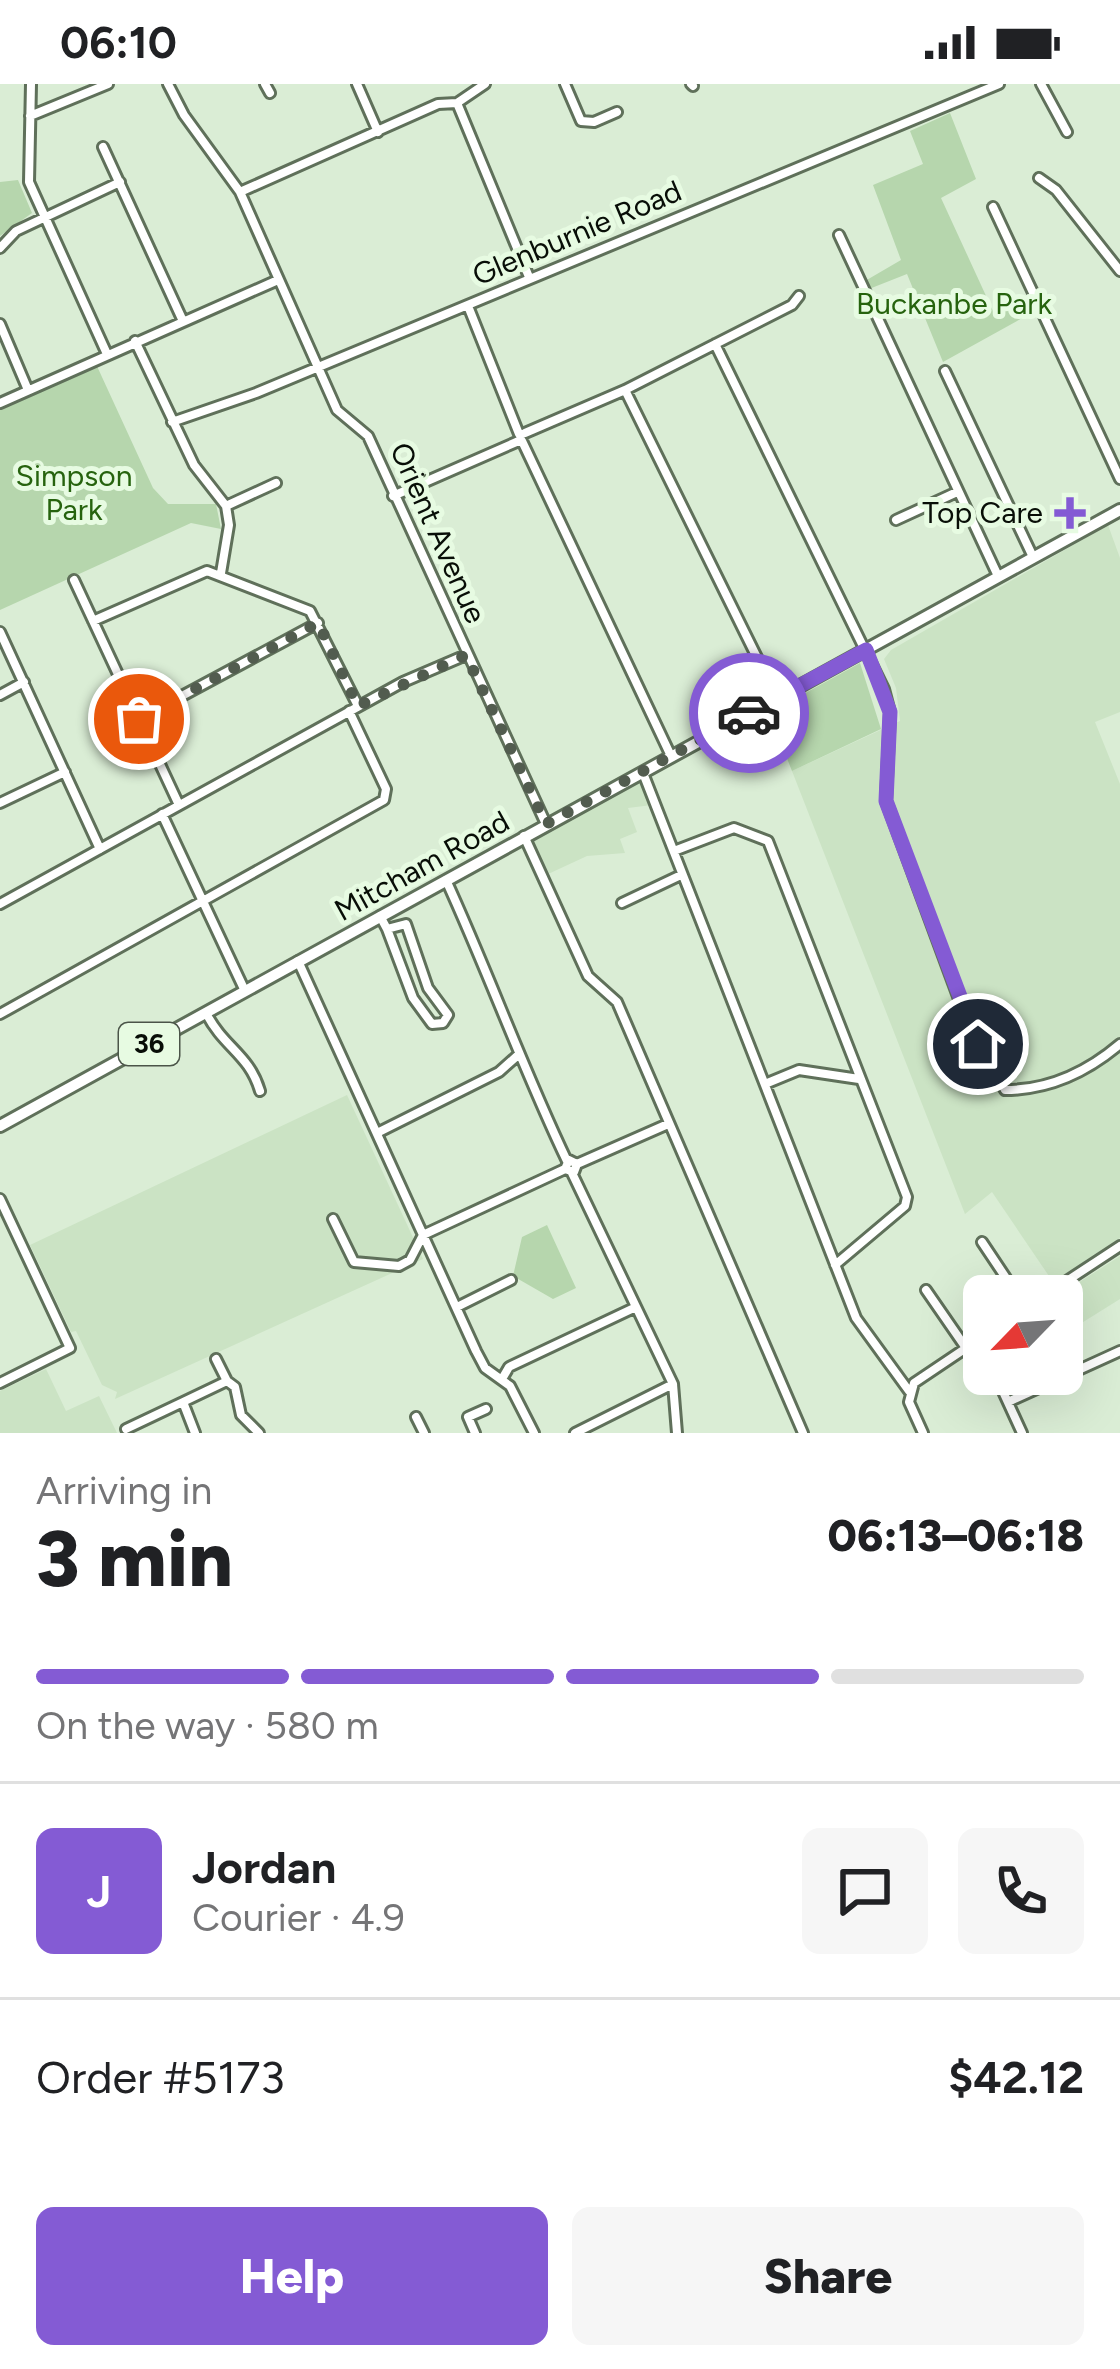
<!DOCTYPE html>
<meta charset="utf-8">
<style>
:root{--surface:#fff;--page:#f6f6f6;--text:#202124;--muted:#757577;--line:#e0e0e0;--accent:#845bd4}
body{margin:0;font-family:Figtree,sans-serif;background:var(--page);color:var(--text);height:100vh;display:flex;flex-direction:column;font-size:45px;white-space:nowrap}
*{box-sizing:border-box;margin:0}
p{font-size:39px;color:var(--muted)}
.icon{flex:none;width:66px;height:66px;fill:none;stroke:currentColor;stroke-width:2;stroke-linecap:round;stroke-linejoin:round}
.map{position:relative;height:1349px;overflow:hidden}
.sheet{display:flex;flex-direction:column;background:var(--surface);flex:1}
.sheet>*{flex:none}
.needle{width:78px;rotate:245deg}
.fabs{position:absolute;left:963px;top:1191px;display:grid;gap:24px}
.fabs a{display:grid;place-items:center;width:120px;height:120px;border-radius:18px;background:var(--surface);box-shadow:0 12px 48px #0002;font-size:60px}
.pin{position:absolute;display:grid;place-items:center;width:102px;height:102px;color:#fff;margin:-51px;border:6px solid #fff;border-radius:50%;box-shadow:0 3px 12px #0007}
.courier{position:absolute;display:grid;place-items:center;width:120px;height:120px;margin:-60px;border:9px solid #845bd4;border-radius:50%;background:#fff;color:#222;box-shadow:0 3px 15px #0007}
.overview em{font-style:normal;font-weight:800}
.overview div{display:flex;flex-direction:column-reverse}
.overview{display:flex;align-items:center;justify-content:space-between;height:204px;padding:0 36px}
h1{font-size:78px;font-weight:800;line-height:90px}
.bar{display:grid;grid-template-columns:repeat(4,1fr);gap:18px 12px;align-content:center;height:144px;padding:0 36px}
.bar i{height:15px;border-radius:9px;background:var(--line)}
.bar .on{background:var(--accent)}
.bar p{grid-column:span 4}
.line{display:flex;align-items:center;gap:30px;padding:0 36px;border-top:3px solid var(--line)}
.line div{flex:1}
.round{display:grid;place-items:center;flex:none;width:126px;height:126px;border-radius:18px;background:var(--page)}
.primary-button{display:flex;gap:24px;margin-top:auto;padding:24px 36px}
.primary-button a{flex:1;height:138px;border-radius:18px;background:var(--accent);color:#fff;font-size:48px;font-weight:800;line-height:138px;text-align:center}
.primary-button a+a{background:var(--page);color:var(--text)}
.status{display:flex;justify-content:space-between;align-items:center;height:84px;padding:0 60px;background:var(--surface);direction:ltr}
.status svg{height:33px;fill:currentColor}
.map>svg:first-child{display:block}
.built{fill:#cbe3c4}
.green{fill:#b6d6ad}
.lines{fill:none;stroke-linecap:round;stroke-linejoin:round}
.minor-casing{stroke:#5f705a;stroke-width:14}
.major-casing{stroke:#5f705a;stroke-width:16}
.minor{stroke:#fff;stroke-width:8}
.major{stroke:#fff;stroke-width:10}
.done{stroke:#525c4f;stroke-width:12;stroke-dasharray:0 21.6}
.route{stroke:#845bd4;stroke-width:15}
.poi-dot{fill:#845bd4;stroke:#e7fbe2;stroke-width:4.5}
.labels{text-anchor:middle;stroke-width:10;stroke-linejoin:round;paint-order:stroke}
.shield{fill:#e7fbe2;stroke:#4b5549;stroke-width:3}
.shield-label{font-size:27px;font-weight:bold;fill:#080e07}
.street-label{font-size:30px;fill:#080e07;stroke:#e7fbe2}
.park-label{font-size:30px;fill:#26630e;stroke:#e7fbe2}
.poi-label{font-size:30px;fill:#080e07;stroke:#e7fbe2;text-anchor:end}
</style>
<div class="status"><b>06:10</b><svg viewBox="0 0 49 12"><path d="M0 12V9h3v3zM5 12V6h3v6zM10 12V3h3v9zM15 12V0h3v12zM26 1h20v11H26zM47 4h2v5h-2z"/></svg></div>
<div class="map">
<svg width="1120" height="1349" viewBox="0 0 1120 1349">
<rect width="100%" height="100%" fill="#daedd5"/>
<path class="built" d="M1108,441L1120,474V628L1095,638L1120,700V1154L1053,1198L992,1108L965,1130L792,687L900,637L896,604L884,575L891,566Z
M637,697L645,701L652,721L628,724L637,748L620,755L625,769L587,772L546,791L532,755Z
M347,1011L423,1175L115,1315L117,1308L102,1301L76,1247L71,1248L30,1161Z
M1120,1172V1215L1080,1240L1064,1208Z
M46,1285L66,1327L99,1312L117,1349H0V1307Z"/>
<path class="green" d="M950,29L976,95L941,114L993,227L1030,216L1035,227L943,278L907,190L869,205L865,197L901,176L873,101L923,80L910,47Z
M18,96L32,129L0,152V98Z
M96,280L153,404L168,420H216L221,445L191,439L0,526V326Z
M860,579L881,645L792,687L769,629Z
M547,1141L576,1204L553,1215L513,1192L522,1153Z"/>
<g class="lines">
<g class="minor-casing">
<path id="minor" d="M31,0L29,98L107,270
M168,0L184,31L240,108L337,326L368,352L546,740
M265,0L270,9
M357,0L378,48
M565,0L581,37L594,38L617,28
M691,0L693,2
M1041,0L1067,48
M457,19L529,193
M30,32L108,0
M103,63L182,235
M1039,94L1056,106L1120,187
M240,108L438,20L457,19L485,0
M993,123L1120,395
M839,151L998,492
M0,164L16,147L120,98
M468,222L519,350
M0,240L28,306
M135,257L194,381L226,422L229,441L221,489
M715,260L884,605L890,628L886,717L967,937L1005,1006C1049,1006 1087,988 1120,960
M945,287L1033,473
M625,306L777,614
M0,319L278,196
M172,338L256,309L999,0
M525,349L625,306L792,221L799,212
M522,357L671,672
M393,412L521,356
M226,422L276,399
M896,436L957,408
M74,496L179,721
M93,537L207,487L310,527L358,622
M0,548L100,765
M0,611L24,598
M139,635L318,539
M643,689L856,1234L909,1307
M0,719L65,688
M162,730L245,907
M524,752L588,892L617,918L803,1349
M674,767L734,744L768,757L907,1113L905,1122L835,1181
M446,796C489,890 523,985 567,1077
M622,819L681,791
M0,820L403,598L466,571
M380,832L387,845L406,840L428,904L448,931L443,939L432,940L413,914L387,845
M298,877L476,1267L485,1284L510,1302L534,1349
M206,929C224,964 249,970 260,1007
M0,930L384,716L386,705L349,627
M765,1000L799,986L859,995
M377,1049L499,988L517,972
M577,1080L569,1076L565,1085L574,1088L577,1080L668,1040
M572,1089L673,1300L677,1349
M0,1115L70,1264L0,1299
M333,1135L354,1178L399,1182L410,1176L423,1151L565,1085
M982,1158L1018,1212
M926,1206L966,1264
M1044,1212L1120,1162
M457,1223L511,1196
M216,1275L227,1297
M995,1290L1022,1349
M502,1295L509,1283L636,1223
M1008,1318L1120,1267
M416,1333L424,1349
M126,1345L183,1318
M195,1349L183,1318L227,1297L235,1303L241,1331L259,1349
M475,1349L468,1333L486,1325
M575,1349L673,1300
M923,1349L909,1318L914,1299L984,1252"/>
</g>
<g class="major-casing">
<path id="major" d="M0,1042L1120,426"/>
</g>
<use href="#minor" class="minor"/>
<use href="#major" class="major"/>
</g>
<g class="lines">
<path class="done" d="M139,635L318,539L358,622L466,571L546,740L749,629"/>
<path class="route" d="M749,629L866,566L890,628L886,717L978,960"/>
</g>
<path class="poi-dot" d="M1064 411h12v12h12v12h-12v12h-12v-12h-12v-12h12z"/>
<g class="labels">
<rect class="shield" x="119" y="939" width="60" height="42" rx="9"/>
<g class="shield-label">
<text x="149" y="969">36</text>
</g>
<g class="street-label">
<text transform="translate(577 149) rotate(-23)" y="10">Glenburnie Road</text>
<text transform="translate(438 449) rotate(66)" y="10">Orient Avenue</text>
<text transform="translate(422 782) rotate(-29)" y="10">Mitcham Road</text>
</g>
<g class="park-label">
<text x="954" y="230">Buckanbe Park</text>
<text x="74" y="402">Simpson<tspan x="74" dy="34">Park</tspan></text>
</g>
<g class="poi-label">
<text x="1043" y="439">Top Care</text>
</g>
</g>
</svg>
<div class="fabs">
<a><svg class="needle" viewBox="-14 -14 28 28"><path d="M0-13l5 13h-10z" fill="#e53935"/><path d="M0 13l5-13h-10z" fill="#757577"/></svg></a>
</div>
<div class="pin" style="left:139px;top:635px;background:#ea580c"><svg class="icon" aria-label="bag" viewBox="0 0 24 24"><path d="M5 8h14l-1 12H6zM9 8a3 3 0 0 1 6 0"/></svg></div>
<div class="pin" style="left:978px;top:960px;background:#1f2937"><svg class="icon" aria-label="home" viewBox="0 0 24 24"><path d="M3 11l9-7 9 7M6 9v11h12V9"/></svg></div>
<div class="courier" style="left:749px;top:629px"><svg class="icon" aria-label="car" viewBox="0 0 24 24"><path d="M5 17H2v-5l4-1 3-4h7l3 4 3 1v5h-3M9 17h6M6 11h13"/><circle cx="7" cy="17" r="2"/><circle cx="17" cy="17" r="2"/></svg></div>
</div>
<section class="sheet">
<div class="overview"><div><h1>3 min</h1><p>Arriving in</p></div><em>06:13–06:18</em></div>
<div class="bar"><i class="on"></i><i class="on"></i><i class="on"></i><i></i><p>On the way · 580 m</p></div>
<div class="line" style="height:216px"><b class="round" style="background:var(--accent);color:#fff">J</b><div><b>Jordan</b><p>Courier · 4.9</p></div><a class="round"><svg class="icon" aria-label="chat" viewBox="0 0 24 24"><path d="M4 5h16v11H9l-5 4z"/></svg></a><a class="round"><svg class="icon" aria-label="phone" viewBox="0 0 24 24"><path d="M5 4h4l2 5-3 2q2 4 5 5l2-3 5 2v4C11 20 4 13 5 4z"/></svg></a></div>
<div class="line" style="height:156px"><div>Order #5173</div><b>$42.12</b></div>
<div class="primary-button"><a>Help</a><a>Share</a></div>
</section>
